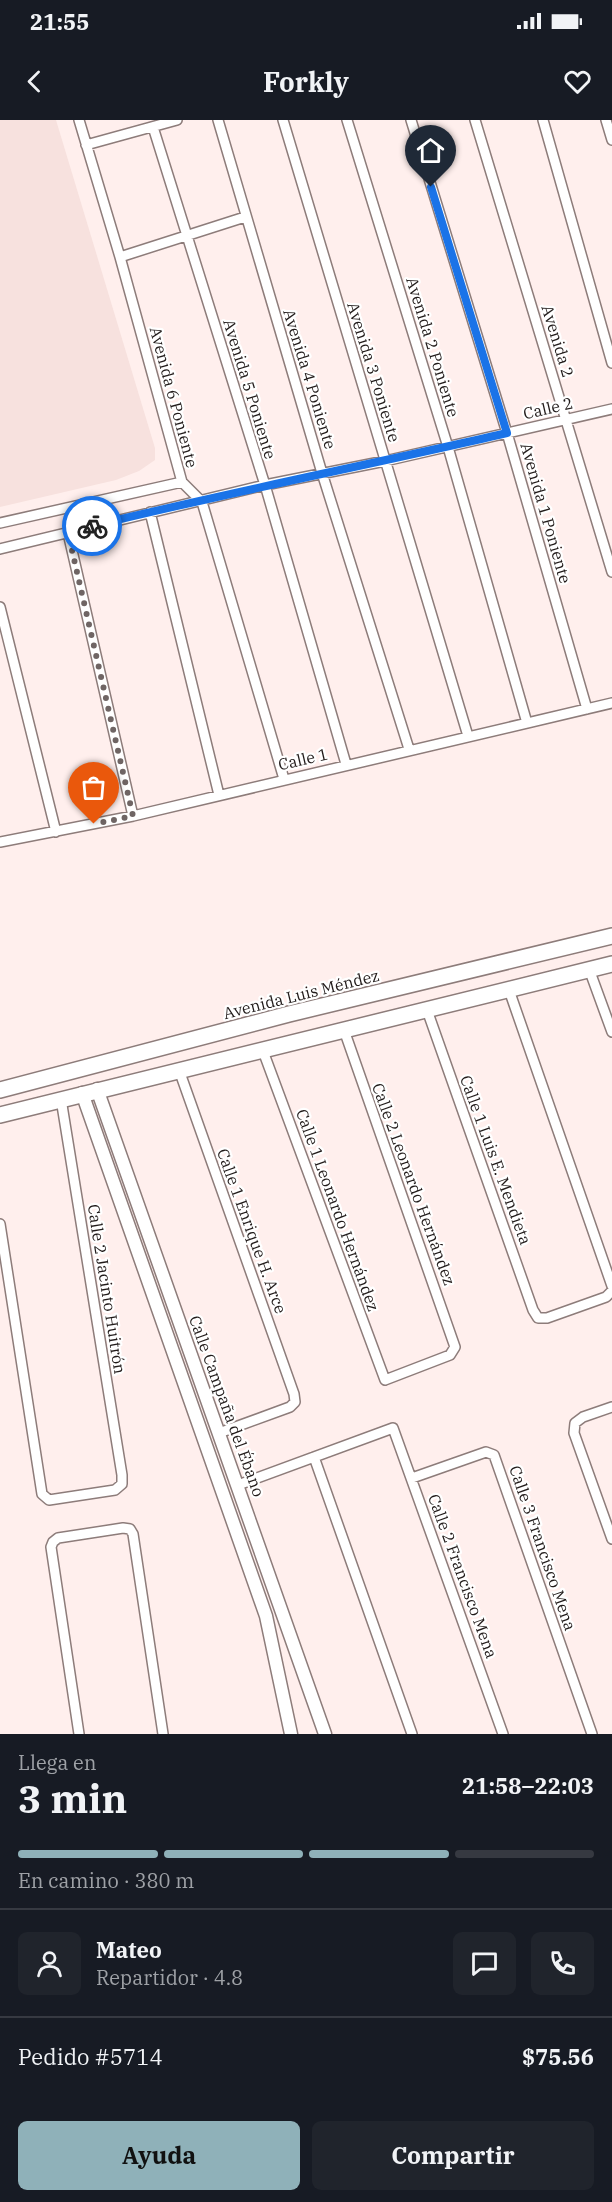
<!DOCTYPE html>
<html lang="es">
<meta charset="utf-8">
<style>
:root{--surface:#171b24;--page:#20242c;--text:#f1f3f6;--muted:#9ea1a6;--line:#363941;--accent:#8fb1b9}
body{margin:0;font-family:"IBM Plex Serif",serif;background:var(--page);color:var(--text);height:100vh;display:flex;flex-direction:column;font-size:22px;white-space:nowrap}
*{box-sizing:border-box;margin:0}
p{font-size:20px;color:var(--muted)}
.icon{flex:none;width:33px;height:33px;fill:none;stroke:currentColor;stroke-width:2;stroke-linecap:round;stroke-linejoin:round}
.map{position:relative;height:1614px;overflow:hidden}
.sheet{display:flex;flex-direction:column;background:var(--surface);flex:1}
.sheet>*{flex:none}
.pin{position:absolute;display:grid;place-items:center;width:51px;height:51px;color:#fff;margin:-62px -26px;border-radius:50% 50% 50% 0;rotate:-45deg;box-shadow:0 0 6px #0007}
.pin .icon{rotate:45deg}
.courier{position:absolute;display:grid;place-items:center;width:60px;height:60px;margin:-30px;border:4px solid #1a73e8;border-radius:50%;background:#fff;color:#222;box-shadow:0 2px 8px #0007}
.head em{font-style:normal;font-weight:700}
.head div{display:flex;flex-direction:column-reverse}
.head{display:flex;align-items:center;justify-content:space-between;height:102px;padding:0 18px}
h1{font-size:39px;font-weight:700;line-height:45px}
.bar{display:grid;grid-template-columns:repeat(4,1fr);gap:9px 6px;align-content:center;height:72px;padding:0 18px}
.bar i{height:8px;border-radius:4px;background:var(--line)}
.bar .active{background:var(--accent)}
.bar p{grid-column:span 4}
.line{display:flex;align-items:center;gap:15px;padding:0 18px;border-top:2px solid var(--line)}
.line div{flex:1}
.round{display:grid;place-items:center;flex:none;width:63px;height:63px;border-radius:9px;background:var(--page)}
.primary-button{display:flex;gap:12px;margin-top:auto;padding:12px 18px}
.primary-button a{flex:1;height:69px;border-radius:9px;background:var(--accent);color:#111;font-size:24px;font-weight:700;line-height:69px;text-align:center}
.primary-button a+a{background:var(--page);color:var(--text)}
.status{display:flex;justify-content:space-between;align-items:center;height:42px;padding:0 30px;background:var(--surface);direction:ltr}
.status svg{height:16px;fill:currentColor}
header{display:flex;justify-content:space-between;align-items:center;height:78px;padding:0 18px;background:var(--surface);font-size:27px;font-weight:700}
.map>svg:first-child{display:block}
.built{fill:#f7e1de}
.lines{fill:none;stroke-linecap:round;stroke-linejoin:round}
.minor-casing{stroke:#8d7c7a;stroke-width:12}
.tertiary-casing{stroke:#8d7c7a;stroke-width:15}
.primary-casing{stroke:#8d7c7a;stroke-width:18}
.minor{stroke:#fff;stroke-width:9}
.tertiary{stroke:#fff;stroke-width:12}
.primary{stroke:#fff;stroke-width:15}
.done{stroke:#6f6564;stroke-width:6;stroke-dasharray:0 10.8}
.route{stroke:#1a73e8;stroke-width:8}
.labels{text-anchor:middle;stroke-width:4.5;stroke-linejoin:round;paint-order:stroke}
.street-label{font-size:16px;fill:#211b1a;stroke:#fff}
</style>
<div class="status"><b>21:55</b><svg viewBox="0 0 49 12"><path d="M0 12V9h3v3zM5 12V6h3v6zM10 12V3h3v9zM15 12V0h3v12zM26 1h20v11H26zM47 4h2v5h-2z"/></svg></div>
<header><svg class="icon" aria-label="back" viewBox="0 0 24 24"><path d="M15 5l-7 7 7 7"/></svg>Forkly<svg class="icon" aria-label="heart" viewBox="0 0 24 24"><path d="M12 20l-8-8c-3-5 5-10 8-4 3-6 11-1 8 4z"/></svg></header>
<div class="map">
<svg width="612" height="1614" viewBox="0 0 612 1614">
<rect width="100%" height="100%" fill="#ffefed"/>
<path class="built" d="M0,0H56L155,328V340L139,351L116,360L0,387Z"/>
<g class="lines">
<g class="minor-casing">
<path id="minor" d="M79,0L120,137L182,362L202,382L284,659
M218,0L322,353L409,629
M283,0L468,616
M347,0L448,327L527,603
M411,0L507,313L587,589
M475,0L612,452
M543,0L612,243
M606,0L612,20
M153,7L265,365L346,644
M86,25L177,0
M120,137L245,97
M150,392L219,675
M0,403L182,362
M68,413L133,696
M0,429L265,365L385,341L612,289
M0,487L56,712
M0,722L133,696L612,583
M589,849L612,912
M509,870L612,1166
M427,890L533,1190L538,1198H547L606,1177L612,1171
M263,931L385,1260L450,1235L455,1227L344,910
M179,950L294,1274L295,1282L290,1287L219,1313
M0,1104L42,1374L49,1380L115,1370L122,1364V1355L61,979
M612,1287L583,1297L575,1303L574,1313L612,1419
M314,1337L412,1614
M412,1358L486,1332L494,1335L592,1614
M238,1365L393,1308L503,1614
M79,1614L51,1427L53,1422L58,1418L123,1408L130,1409L133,1414L163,1614"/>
</g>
<g class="tertiary-casing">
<path id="tertiary" d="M97,969L325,1614
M82,973L266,1496L291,1614"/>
</g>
<g class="primary-casing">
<path id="primary" d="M0,970L289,894L612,816
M0,995L612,844"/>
</g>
<use href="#minor" class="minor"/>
<use href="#tertiary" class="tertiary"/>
<use href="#primary" class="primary"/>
</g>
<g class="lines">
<path class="done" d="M92,406L68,413L133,696L94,704"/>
<path class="route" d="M92,406C230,372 369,345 507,313L431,67"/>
</g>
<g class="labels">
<g class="street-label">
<text transform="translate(558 221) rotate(73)" y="6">Avenida 2</text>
<text transform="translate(433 227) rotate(73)" y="6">Avenida 2 Poniente</text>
<text transform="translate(374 252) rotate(73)" y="6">Avenida 3 Poniente</text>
<text transform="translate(310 259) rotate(73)" y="6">Avenida 4 Poniente</text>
<text transform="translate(250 269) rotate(73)" y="6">Avenida 5 Poniente</text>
<text transform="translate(174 277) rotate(75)" y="6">Avenida 6 Poniente</text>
<text transform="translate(548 288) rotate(-13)" y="6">Calle 2</text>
<text transform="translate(546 393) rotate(74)" y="6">Avenida 1 Poniente</text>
<text transform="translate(303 639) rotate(-13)" y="6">Calle 1</text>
<text transform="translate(301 874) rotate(-14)" y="6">Avenida Luis Méndez</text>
<text transform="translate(496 1040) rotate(70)" y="6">Calle 1 Luis E. Mendieta</text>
<text transform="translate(414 1064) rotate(70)" y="6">Calle 2 Leonardo Hernández</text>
<text transform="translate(338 1090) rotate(70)" y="6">Calle 1 Leonardo Hernández</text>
<text transform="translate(252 1111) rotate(70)" y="6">Calle 1 Enrique H. Arce</text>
<text transform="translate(107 1169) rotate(81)" y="6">Calle 2 Jacinto Huitrón</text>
<text transform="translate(227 1286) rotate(70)" y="6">Calle Campaña del Ébano</text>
<text transform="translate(543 1428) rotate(71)" y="6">Calle 3 Francisco Mena</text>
<text transform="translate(463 1456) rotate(70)" y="6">Calle 2 Francisco Mena</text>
</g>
</g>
</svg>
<div class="pin" style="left:94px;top:704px;background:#ea580c"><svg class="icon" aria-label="bag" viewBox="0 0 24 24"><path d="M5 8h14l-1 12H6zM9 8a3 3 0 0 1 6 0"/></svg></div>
<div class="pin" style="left:431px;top:67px;background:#1f2937"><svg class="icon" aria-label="home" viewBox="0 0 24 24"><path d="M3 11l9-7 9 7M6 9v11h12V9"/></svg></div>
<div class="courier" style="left:92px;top:406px"><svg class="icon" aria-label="bike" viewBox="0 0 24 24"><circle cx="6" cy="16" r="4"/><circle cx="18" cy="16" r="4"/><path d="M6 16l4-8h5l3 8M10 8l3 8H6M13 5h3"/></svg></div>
</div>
<section class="sheet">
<div class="head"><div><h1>3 min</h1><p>Llega en</p></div><em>21:58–22:03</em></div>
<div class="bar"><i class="active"></i><i class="active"></i><i class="active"></i><i></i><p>En camino · 380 m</p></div>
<div class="line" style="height:108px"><a class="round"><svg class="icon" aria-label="person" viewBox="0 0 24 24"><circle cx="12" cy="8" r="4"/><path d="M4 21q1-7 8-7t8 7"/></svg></a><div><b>Mateo</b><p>Repartidor · 4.8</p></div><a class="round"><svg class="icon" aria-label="chat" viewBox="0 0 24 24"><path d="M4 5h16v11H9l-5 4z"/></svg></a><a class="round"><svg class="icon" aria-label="phone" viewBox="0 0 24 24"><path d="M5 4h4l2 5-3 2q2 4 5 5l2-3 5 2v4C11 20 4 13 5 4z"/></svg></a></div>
<div class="line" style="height:78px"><div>Pedido #5714</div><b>$75.56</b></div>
<div class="primary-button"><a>Ayuda</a><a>Compartir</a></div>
</section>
